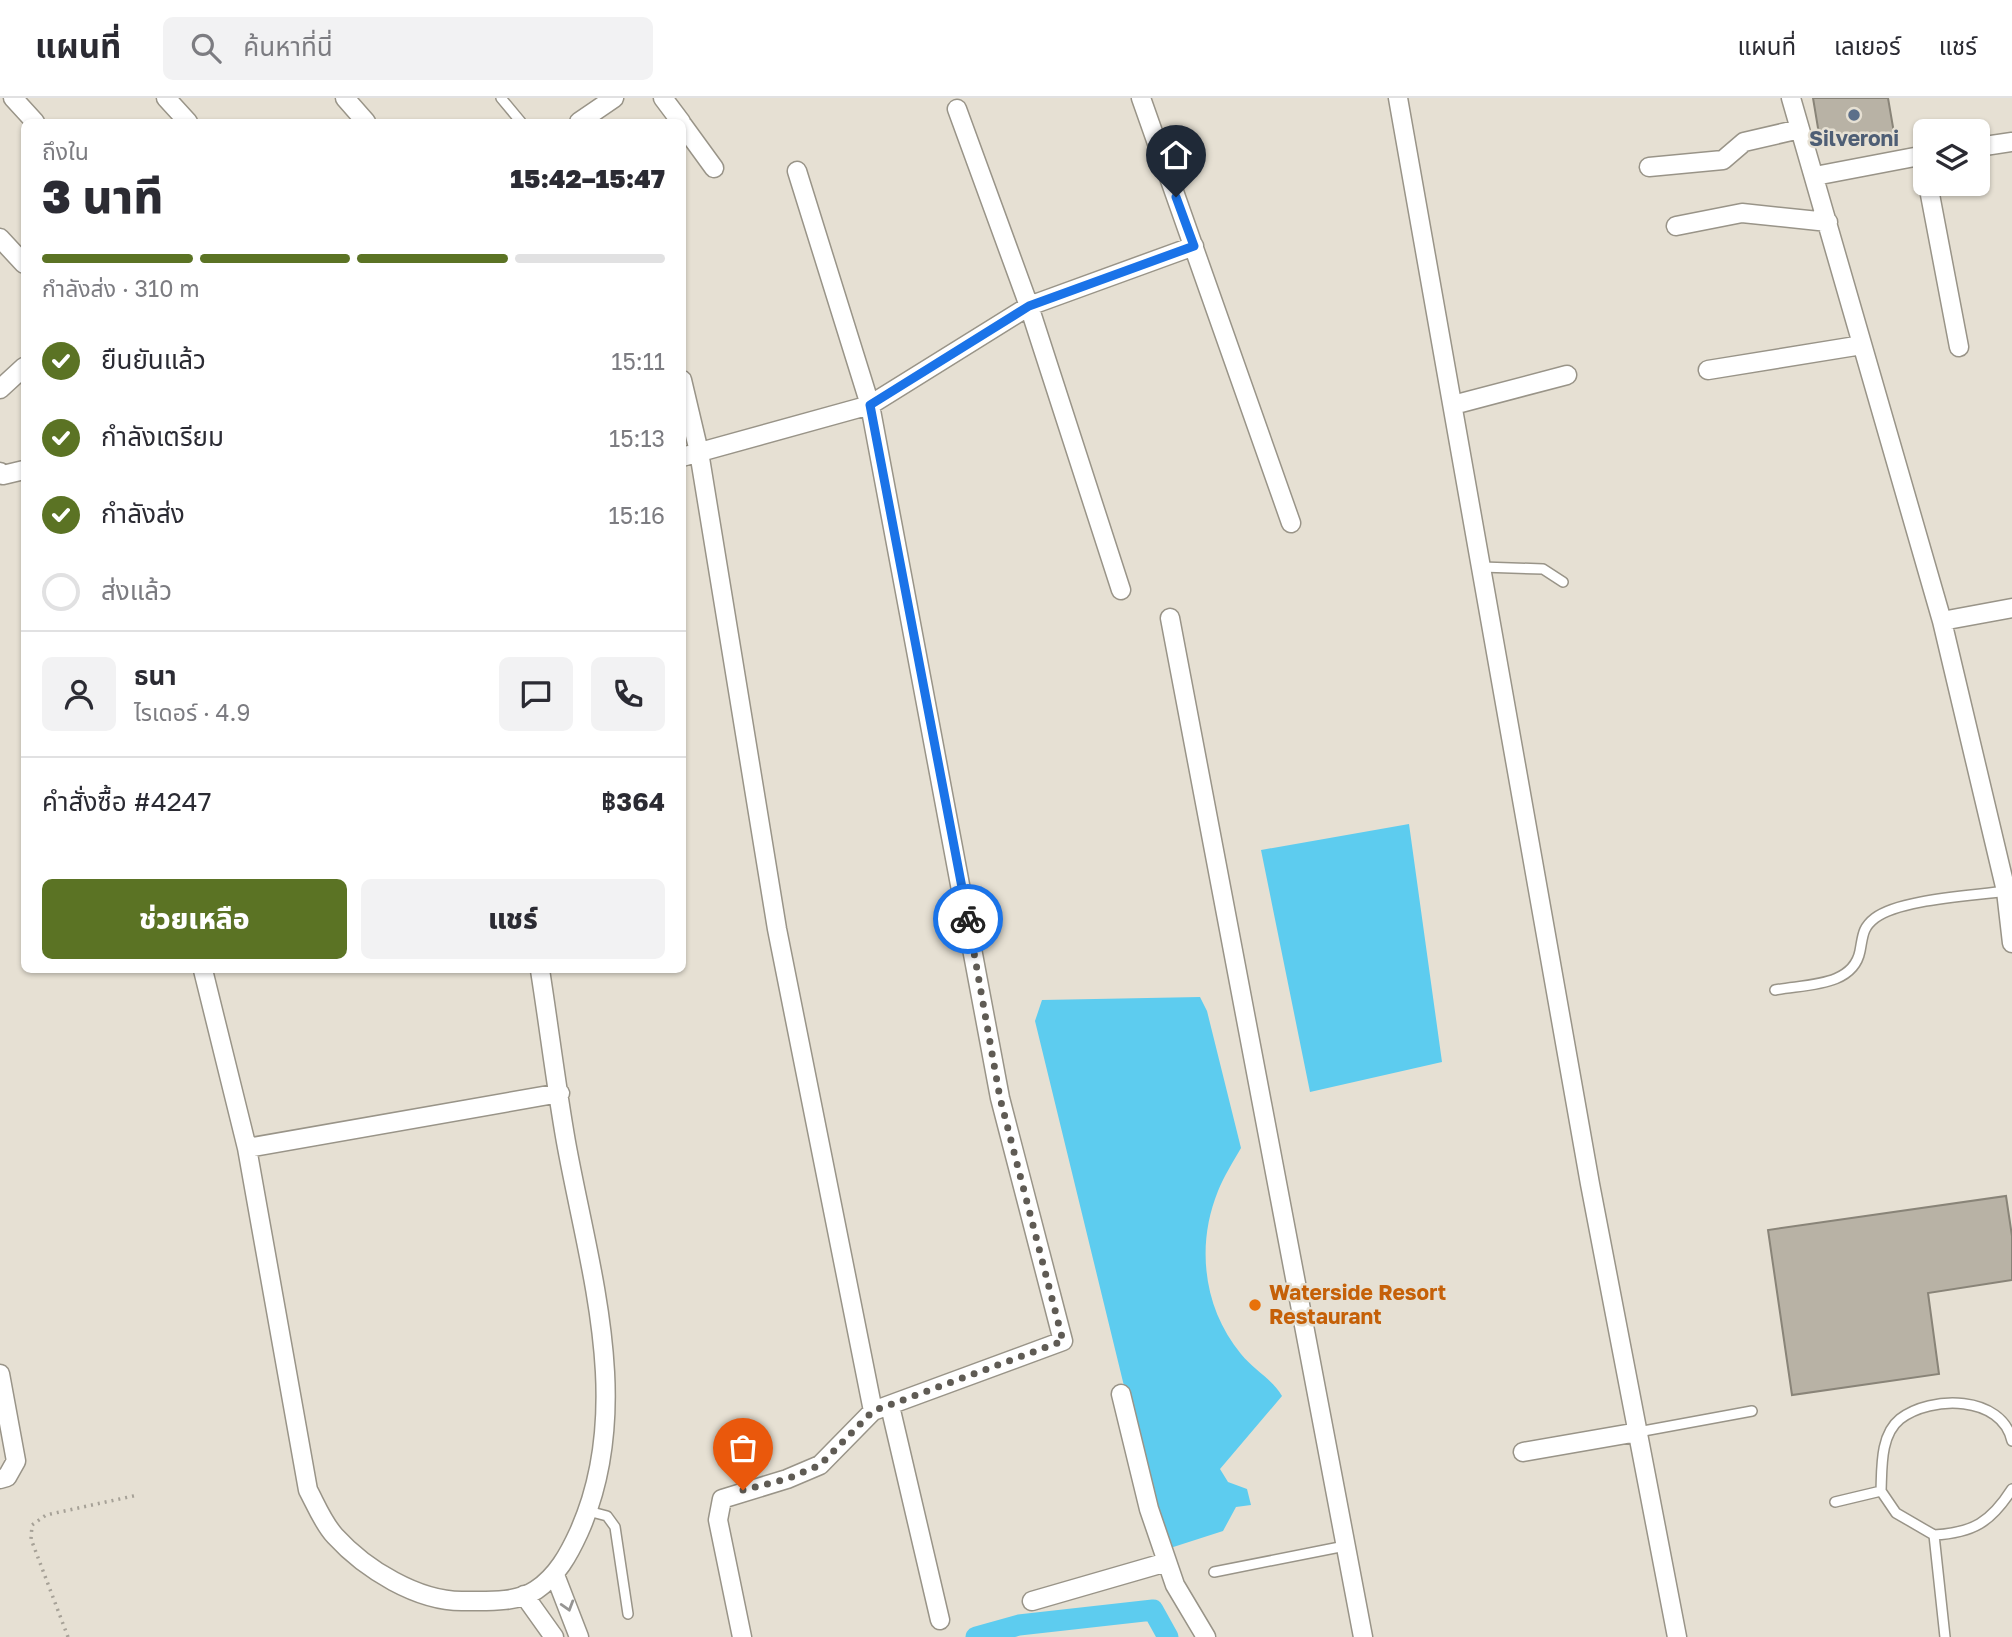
<!DOCTYPE html>
<html lang="th">
<meta charset="utf-8">
<style>
:root{--surface:#fff;--page:#f2f2f3;--text:#2b2b33;--muted:#7c7c81;--line:#e1e1e2;--accent:#5b7324}
body{margin:0;font-family:"Golos Text","Noto Sans Thai",sans-serif;background:var(--page);color:var(--text);height:100vh;display:flex;flex-direction:column;font-size:26px;white-space:nowrap}
*{box-sizing:border-box;margin:0}
p{font-size:23px;color:var(--muted)}
.icon{flex:none;width:38px;height:38px;fill:none;stroke:currentColor;stroke-width:2;stroke-linecap:round;stroke-linejoin:round}
.map{position:relative;flex:1;overflow:hidden}
.details{position:absolute;left:21px;top:21px;width:665px;height:854px;display:flex;flex-direction:column;background:var(--surface);border-radius:10px;box-shadow:0 2px 5px #0004}
.details>*{flex:none}
.tools{position:absolute;left:1913px;top:21px;display:grid;gap:14px}
.tools a{display:grid;place-items:center;width:77px;height:77px;border-radius:10px;background:var(--surface);box-shadow:0 2px 5px #0004;font-size:35px}
.pin{position:absolute;display:grid;place-items:center;width:60px;height:60px;color:#fff;margin:-72px -30px;border-radius:50% 50% 50% 0;rotate:-45deg;box-shadow:0 0 7px #0007}
.pin .icon{rotate:45deg}
.courier{position:absolute;display:grid;place-items:center;width:70px;height:70px;margin:-35px;border:5px solid #1a73e8;border-radius:50%;background:#fff;color:#222;box-shadow:0 2px 9px #0007}
.head em{font-style:normal;font-weight:800}
.head div{display:flex;flex-direction:column-reverse}
.head{display:flex;align-items:center;justify-content:space-between;height:119px;padding:0 21px}
h1{font-size:46px;font-weight:800;line-height:52px}
.bar{display:grid;grid-template-columns:repeat(4,1fr);gap:10px 7px;align-content:center;height:84px;padding:0 21px}
.bar i{height:9px;border-radius:5px;background:var(--line)}
.bar .on{background:var(--accent)}
.bar p{grid-column:span 4}
.line{display:flex;align-items:center;gap:18px;padding:0 21px;border-top:2px solid var(--line)}
.line div{flex:1}
.round{display:grid;place-items:center;flex:none;width:74px;height:74px;border-radius:10px;background:var(--page)}
ol{padding:0 21px;list-style:none}
li{display:flex;align-items:center;gap:21px;height:77px}
li p{margin-inline-start:auto}
li .icon{padding:7px;border-radius:50%;background:var(--accent);color:#fff;stroke-width:4}
li:last-child{color:var(--muted)}
li i{width:38px;height:38px;border:4px solid var(--line);border-radius:50%}
.action{display:flex;gap:14px;margin-top:auto;padding:14px 21px}
.action a{flex:1;height:80px;border-radius:10px;background:var(--accent);color:#fff;font-size:28px;font-weight:800;line-height:80px;text-align:center}
.action a+a{background:var(--page);color:var(--text)}
header{display:flex;align-items:center;gap:42px;box-sizing:border-box;height:98px;padding:0 35px;background:var(--surface);border-bottom:2px solid var(--line)}
header strong{font-size:33px}
nav{display:flex;gap:38px;margin-inline-start:auto;font-size:24px}
.search{width:490px;height:63px;background:var(--page);display:flex;align-items:center;gap:18px;box-sizing:border-box;padding:0 24px;border-radius:10px;color:var(--muted);font-size:26px}
.map>svg:first-child{display:block}
.water{fill:#5dccef}
.lines{fill:none;stroke-linecap:round;stroke-linejoin:round}
.canal{stroke:#5dccef;stroke-width:21}
.building{fill:#b8b2a5;stroke:#898478;stroke-width:2}
.service-casing{stroke:#999488;stroke-width:12}
.minor-casing{stroke:#999488;stroke-width:21}
.path{stroke:#a6a197;stroke-width:3.5;stroke-dasharray:2 5;stroke-linecap:butt}
.service{stroke:#fff;stroke-width:9}
.minor{stroke:#fff;stroke-width:18}
.oneway{stroke:#969593}
.done{stroke:#5f5b54;stroke-width:7;stroke-dasharray:0 12.6}
.route{stroke:#1a73e8;stroke-width:9}
.service-dot{fill:#5c6f8a;stroke:#e6e0d3;stroke-width:2.5}
.food-dot{fill:#e8710a;stroke:#e6e0d3;stroke-width:2.5}
.labels{text-anchor:middle;stroke-width:5;stroke-linejoin:round;paint-order:stroke}
.service-label{font-size:21px;font-weight:bold;fill:#4e5e75;stroke:#e6e0d3}
.food-label{font-size:21px;font-weight:bold;fill:#c56008;stroke:#e6e0d3;text-anchor:start}
</style>
<header>
<strong>แผนที่</strong>
<div class="search"><svg class="icon" aria-label="search" viewBox="0 0 24 24"><circle cx="10" cy="10" r="6"/><path d="M15 15l6 6"/></svg>ค้นหาที่นี่</div>
<nav><a>แผนที่</a><a>เลเยอร์</a><a>แชร์</a></nav>
</header>
<div class="map">
<svg width="2012" height="1539" viewBox="0 0 2012 1539">
<rect width="100%" height="100%" fill="#e6e0d3"/>
<path class="water" d="M1409,726L1442,964L1310,994L1261,752Z
M1200,899L1207,913L1241,1050C1233,1064 1224,1078 1218,1093C1196,1147 1203,1210 1241,1256C1254,1272 1271,1280 1282,1298L1220,1371L1228,1384L1247,1391L1251,1407L1236,1409L1223,1433L1164,1452L1035,923L1042,902Z"/>
<g class="lines">
<path class="canal" d="M976,1539L1019,1527L1153,1512L1168,1539"/>
</g>
<path class="building" d="M1813,0H1888L1894,35L1821,48Z
M2006,1098L2012,1138V1182L1928,1195L1939,1276L1792,1297L1768,1132Z"/>
<g class="lines">
<g class="service-casing">
<path id="service" d="M501,0L521,24
M1482,469L1543,471L1563,484
M1775,892C1806,886 1853,889 1860,853C1863,838 1862,830 1875,820C1900,801 1972,798 2006,793
M1638,1334L1752,1313
M1881,1393C1882,1370 1880,1337 1900,1321C1931,1297 2002,1297 2012,1343
M1835,1404L1881,1393L1896,1415L1934,1437L1945,1539
M588,1413L607,1418L615,1429L628,1516
M1934,1437C1973,1435 1991,1424 2012,1391
M1214,1474L1345,1448"/>
</g>
<g class="minor-casing">
<path id="minor" d="M13,0L35,24
M166,0L188,24
M345,0L366,24
M663,0L681,24
M1141,0L1291,425
M1398,0L1590,1086L1677,1539
M1791,0L1942,523L2006,793L2012,845
M957,11L1029,208L1121,492
M579,24L614,0
M682,26L714,70
M1978,49L2012,44
M1649,69L1723,62L1744,44L1800,31
M1815,78L1925,57
M1928,86L1959,249
M1676,128L1742,115L1828,124
M0,140L24,166
M1708,272L1862,247
M682,282L699,354L777,831L873,1313
M0,291L24,269
M1453,307L1567,277
M682,359L870,307L1029,208L1194,148
M0,374L3,377L24,372
M1170,520L1363,1539
M1942,523L2012,510
M203,872L247,1050L308,1392C316,1407 323,1425 335,1438C365,1471 418,1504 464,1503C485,1503 517,1505 536,1492C557,1478 569,1456 579,1434C635,1309 589,1171 566,1044C556,987 549,929 540,872
M247,1050L560,995
M0,1276L16,1363L7,1379L0,1381
M1121,1296L1149,1411L1175,1487L1206,1539
M890,1308L940,1522
M1523,1354L1638,1334
M555,1477L579,1539
M524,1497L554,1539
M1032,1503L1167,1464
M742,1539L718,1422L722,1401L787,1381L820,1367L873,1313L1063,1243L1000,1000L870,307L797,73"/>
</g>
<path class="path" d="M68,1539L31,1441L32,1427L46,1417L138,1397"/>
<use href="#service" class="service"/>
<use href="#minor" class="minor"/>
</g>
<defs><path id="oneway-chevron" d="M-2-3.5L2.5 0L-2 3.5" fill="none" stroke-width="1.6" stroke-linecap="round" stroke-linejoin="round" transform="scale(1.75)"/></defs>
<use class="oneway" href="#oneway-chevron" transform="translate(568 1508) rotate(73)"/>
<g class="lines">
<path class="done" d="M743,1392L787,1381L820,1367L873,1313L1063,1243L1000,1000L968,821"/>
<path class="route" d="M968,821L870,307L1029,208L1194,148L1176,99"/>
</g>
<circle class="service-dot" cx="1854" cy="17" r="7"/>
<circle class="food-dot" cx="1255" cy="1207" r="7"/>
<g class="labels">
<g class="service-label">
<text x="1854" y="48">Silveroni</text>
</g>
<g class="food-label">
<text x="1269" y="1202">Waterside Resort<tspan x="1269" dy="24">Restaurant</tspan></text>
</g>
</g>
</svg>
<div class="tools">
<a><svg class="icon" aria-label="layers" viewBox="0 0 24 24"><path d="M12 4l9 5-9 5-9-5zM3 14l9 5 9-5"/></svg></a>
</div>
<div class="pin" style="left:743px;top:1392px;background:#ea580c"><svg class="icon" aria-label="bag" viewBox="0 0 24 24"><path d="M5 8h14l-1 12H6zM9 8a3 3 0 0 1 6 0"/></svg></div>
<div class="pin" style="left:1176px;top:99px;background:#1f2937"><svg class="icon" aria-label="home" viewBox="0 0 24 24"><path d="M3 11l9-7 9 7M6 9v11h12V9"/></svg></div>
<div class="courier" style="left:968px;top:821px"><svg class="icon" aria-label="bike" viewBox="0 0 24 24"><circle cx="6" cy="16" r="4"/><circle cx="18" cy="16" r="4"/><path d="M6 16l4-8h5l3 8M10 8l3 8H6M13 5h3"/></svg></div>
<section class="details">
<div class="head"><div><h1>3 นาที</h1><p>ถึงใน</p></div><em>15:42–15:47</em></div>
<div class="bar"><i class="on"></i><i class="on"></i><i class="on"></i><i></i><p>กำลังส่ง · 310 m</p></div>
<ol>
<li><svg class="icon" aria-label="check" viewBox="0 0 24 24"><path d="M5 12l5 5 9-10"/></svg>ยืนยันแล้ว<p>15:11</p></li>
<li><svg class="icon" aria-label="check" viewBox="0 0 24 24"><path d="M5 12l5 5 9-10"/></svg>กำลังเตรียม<p>15:13</p></li>
<li><svg class="icon" aria-label="check" viewBox="0 0 24 24"><path d="M5 12l5 5 9-10"/></svg>กำลังส่ง<p>15:16</p></li>
<li><i></i>ส่งแล้ว</li>
</ol>
<div class="line" style="height:126px"><a class="round"><svg class="icon" aria-label="person" viewBox="0 0 24 24"><circle cx="12" cy="8" r="4"/><path d="M4 21q1-7 8-7t8 7"/></svg></a><div><b>ธนา</b><p>ไรเดอร์ · 4.9</p></div><a class="round"><svg class="icon" aria-label="chat" viewBox="0 0 24 24"><path d="M4 5h16v11H9l-5 4z"/></svg></a><a class="round"><svg class="icon" aria-label="phone" viewBox="0 0 24 24"><path d="M5 4h4l2 5-3 2q2 4 5 5l2-3 5 2v4C11 20 4 13 5 4z"/></svg></a></div>
<div class="line" style="height:91px"><div>คำสั่งซื้อ #4247</div><b>฿364</b></div>
<div class="action"><a>ช่วยเหลือ</a><a>แชร์</a></div>
</section>
</div>
